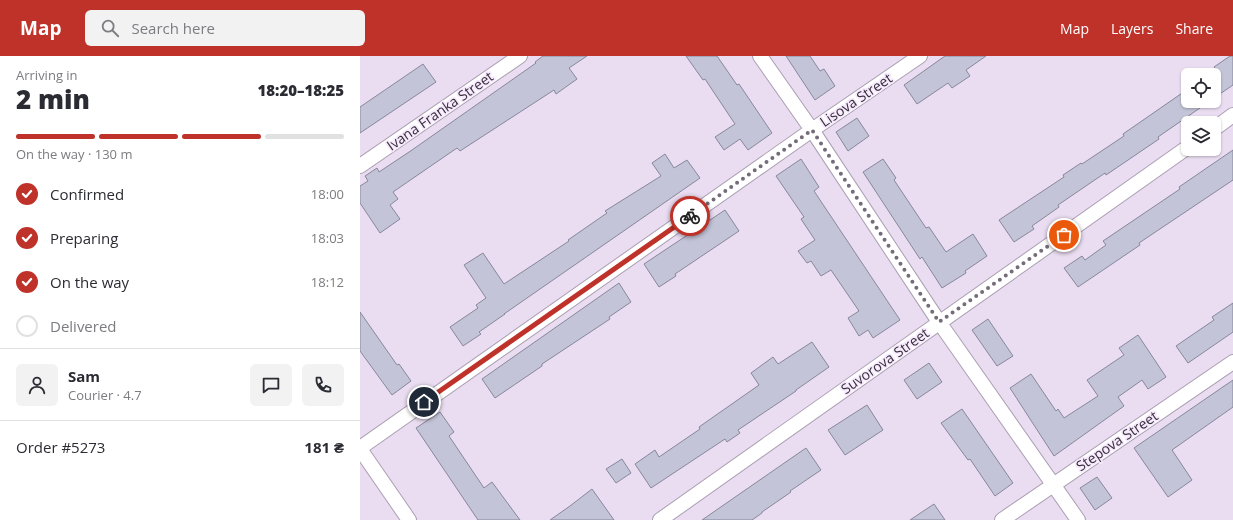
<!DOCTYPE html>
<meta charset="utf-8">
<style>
:root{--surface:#fff;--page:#f2f2f3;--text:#2b2b33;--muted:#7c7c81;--line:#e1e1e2;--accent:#bf322a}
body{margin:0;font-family:"Open Sans",sans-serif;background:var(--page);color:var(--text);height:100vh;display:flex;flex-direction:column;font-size:15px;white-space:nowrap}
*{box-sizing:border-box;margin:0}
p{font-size:13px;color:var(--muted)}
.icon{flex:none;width:22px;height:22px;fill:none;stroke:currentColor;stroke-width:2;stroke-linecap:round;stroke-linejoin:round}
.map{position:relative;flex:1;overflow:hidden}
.panel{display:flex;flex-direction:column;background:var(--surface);width:360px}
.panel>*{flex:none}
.tools{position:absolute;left:821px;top:12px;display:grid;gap:8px}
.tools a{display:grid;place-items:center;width:40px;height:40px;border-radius:6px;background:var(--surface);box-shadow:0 1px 3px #0004;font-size:20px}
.pin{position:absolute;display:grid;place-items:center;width:34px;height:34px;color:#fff;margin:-17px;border:2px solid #fff;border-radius:50%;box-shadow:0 1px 4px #0007}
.courier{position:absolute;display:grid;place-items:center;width:40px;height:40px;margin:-20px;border:3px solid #bf322a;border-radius:50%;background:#fff;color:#222;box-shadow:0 1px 5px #0007}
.head em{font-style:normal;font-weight:800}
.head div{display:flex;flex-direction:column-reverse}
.head{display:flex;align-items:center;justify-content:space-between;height:68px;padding:0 16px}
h1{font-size:26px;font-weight:800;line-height:30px}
.bar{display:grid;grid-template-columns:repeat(4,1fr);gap:6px 4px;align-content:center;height:48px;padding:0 16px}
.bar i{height:5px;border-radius:3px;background:var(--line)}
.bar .selected{background:var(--accent)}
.bar p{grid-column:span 4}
.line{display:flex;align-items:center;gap:10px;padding:0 16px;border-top:1px solid var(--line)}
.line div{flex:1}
.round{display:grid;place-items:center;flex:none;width:42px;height:42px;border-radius:6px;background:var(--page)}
ol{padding:0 16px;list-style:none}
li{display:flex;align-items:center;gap:12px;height:44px}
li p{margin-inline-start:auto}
li .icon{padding:4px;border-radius:50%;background:var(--accent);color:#fff;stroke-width:4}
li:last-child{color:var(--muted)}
li i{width:22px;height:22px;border:2px solid var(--line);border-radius:50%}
header{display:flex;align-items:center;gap:24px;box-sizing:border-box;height:56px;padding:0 20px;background:var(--accent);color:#fff}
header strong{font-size:19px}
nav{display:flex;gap:22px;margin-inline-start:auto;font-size:14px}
.search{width:280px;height:36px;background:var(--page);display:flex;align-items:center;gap:10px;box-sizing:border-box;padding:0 14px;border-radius:6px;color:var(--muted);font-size:15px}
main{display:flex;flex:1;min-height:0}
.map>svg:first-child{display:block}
.building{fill:#c4c4d9;stroke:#87879b}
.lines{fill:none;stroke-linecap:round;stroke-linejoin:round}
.minor-casing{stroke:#ab9fb2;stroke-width:16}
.minor{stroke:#fff;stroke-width:14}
.done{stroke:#746d79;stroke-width:4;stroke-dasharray:0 7.2}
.route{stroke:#bf322a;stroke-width:5}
.labels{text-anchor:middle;stroke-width:3.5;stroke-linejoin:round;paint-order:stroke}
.street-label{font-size:14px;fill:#353038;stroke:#f7eafe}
</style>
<header>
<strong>Map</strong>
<div class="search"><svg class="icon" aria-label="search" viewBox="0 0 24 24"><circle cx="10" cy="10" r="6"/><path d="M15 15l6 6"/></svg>Search here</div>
<nav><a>Map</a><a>Layers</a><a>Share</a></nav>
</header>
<main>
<section class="panel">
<div class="head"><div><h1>2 min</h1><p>Arriving in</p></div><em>18:20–18:25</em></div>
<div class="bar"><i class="selected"></i><i class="selected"></i><i class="selected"></i><i></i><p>On the way · 130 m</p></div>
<ol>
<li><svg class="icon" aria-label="check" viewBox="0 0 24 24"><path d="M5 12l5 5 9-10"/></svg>Confirmed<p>18:00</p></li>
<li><svg class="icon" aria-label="check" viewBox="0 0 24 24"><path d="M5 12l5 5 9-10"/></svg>Preparing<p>18:03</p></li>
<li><svg class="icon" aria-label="check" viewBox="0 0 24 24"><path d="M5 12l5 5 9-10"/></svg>On the way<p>18:12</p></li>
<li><i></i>Delivered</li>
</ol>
<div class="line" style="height:72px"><a class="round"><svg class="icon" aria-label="person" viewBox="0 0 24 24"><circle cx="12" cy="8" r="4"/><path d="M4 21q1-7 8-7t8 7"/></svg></a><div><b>Sam</b><p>Courier · 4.7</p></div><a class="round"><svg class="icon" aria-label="chat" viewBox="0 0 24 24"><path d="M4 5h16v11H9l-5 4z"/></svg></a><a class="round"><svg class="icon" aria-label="phone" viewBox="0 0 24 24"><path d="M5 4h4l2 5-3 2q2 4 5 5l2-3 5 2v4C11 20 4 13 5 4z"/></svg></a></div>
<div class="line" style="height:52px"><div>Order #5273</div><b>181 ₴</b></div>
</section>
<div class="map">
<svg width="873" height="464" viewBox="0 0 873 464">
<rect width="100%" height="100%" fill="#eaddf1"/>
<path class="building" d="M183,0H227L209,12L217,23L196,38L194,34L100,95L97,92L33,136L38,143L30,149L40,163L20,177L0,147V130L8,125L5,120L17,112L19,116L52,94L176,7L175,6Z
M326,0H357L377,29L379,28L412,77L388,94L380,83L364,94L355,81L375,68L345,23L343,24Z
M426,0H450L460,15L464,13L475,30L455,44Z
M585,0H626L606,14L610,20L592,32L588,27L557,48L544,29Z
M870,0H873V29L854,42V16L857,14L854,11Z
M63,8L76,26L0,77V51Z
M828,33V45H850L798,81L799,83L746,119L745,117L698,149L699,151L672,170L674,173L654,186L639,164L704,121L703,119L721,107L722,108L764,80L763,78Z
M497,62L509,80L488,95L476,76Z
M873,94V124L779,187L780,189L718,231L704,212L722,200L725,204L746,189L743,185L820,133L819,131Z
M305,98L314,112L327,104L340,122L144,258H145L119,276L121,278L103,290L90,271L118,252L116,249L126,242L104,209L123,197L144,228L209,185L208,184L247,157L245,155L301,120L292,107Z
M441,103L459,131L454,135L540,264L513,282L508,274L499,280L488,262L499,255L471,214L461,220L451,205L447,207L438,195L455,184L441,163L444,161L416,120Z
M523,103L536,122L534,124L566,172L569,171L586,196L613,178L627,200L605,215L606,217L582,232L562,201L560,203L503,116Z
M365,154L379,175L315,218L316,220L299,231L284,208Z
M259,227L271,246L249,261L250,263L182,308V310L135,342L122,323Z
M873,247V276L828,307L816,290L854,264L852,261Z
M0,256L37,309L39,308L51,325L32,339L0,295Z
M628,263L653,300L637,310L612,274Z
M778,279L806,321L788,333L782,324L758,341L764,350L694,400L650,332L671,318L696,355L698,353L704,362L738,340L727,324L764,299L759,292Z
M452,286L469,311L436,334V335L378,374L380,377L367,386L365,383L291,432L275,408L295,394L299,401L340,373L339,371L399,329L391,317L413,301L418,308Z
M569,307L582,326L557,343L544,324Z
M873,324V351L812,394L832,424L808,441L774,392Z
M507,349L523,374L485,399L468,374Z
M602,353L653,427L635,440L610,403L608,404L581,367Z
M80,356L94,376L89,380L124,432L132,426L160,464H118L56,372Z
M446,392L461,414L430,435L431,436L402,456V457L392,464H342Z
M262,403L271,417L256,427L246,413Z
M737,421L752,442L735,454L720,432Z
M232,433L254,464H190L210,450Z
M574,448L585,464H550Z"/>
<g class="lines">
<g class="minor-casing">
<path id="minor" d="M400,0L452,74L579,266L718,464
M854,73L873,59
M0,110L160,0
M0,392L452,74L560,0
M0,393L49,464
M300,464L828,91
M642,464L873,306"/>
</g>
<use href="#minor" class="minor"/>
</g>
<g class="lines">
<path class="done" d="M330,160L452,74L579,266L704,179"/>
<path class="route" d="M64,346L330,160"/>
</g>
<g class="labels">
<g class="street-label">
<text transform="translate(496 44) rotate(-34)" y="5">Lisova Street</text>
<text transform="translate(80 55) rotate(-35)" y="5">Ivana Franka Street</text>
<text transform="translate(525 305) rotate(-35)" y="5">Suvorova Street</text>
<text transform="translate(757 385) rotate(-34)" y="5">Stepova Street</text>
</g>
</g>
</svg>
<div class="tools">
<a><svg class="icon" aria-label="locate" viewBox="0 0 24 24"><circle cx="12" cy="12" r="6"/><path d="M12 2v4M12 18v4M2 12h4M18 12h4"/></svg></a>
<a><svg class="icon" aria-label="layers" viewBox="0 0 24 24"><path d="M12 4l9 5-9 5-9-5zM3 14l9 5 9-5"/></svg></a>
</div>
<div class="pin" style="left:704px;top:179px;background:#ea580c"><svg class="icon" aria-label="bag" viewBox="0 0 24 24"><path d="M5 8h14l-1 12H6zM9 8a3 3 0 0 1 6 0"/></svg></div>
<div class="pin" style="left:64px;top:346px;background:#1f2937"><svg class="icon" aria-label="home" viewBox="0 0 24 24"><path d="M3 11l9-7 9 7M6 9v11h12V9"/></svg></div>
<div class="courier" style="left:330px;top:160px"><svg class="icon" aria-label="bike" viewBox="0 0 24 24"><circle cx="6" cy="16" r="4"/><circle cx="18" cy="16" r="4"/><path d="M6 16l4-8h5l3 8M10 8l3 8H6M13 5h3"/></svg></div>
</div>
</main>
